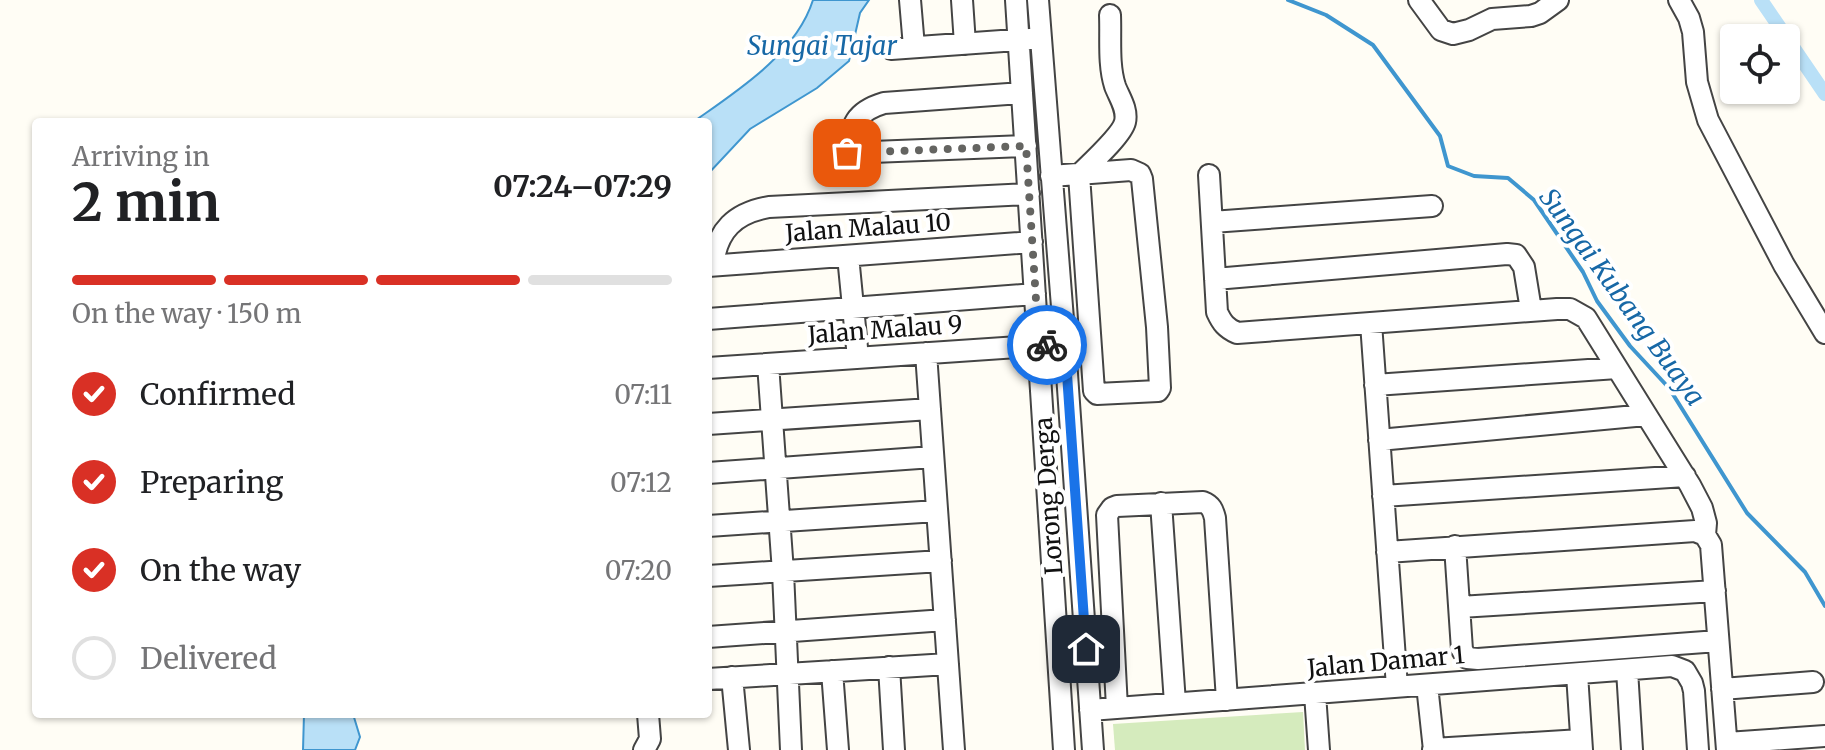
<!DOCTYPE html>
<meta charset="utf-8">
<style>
:root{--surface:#fff;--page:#f2f2f2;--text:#202124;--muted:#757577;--line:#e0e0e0;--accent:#d93025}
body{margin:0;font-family:Merriweather,serif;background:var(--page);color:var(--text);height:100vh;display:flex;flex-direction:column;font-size:30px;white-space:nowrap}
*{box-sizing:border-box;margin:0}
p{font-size:26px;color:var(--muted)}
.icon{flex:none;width:44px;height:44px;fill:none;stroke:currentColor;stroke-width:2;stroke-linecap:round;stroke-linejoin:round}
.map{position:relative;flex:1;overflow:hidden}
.drawer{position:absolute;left:32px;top:118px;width:680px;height:600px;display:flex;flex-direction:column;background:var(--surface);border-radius:8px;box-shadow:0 2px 6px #0004}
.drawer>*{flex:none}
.controls{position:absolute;left:1720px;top:24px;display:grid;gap:16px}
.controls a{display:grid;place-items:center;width:80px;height:80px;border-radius:8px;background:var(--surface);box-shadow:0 2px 6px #0004;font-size:40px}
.pin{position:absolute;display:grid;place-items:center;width:68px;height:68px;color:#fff;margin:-34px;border-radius:16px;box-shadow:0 4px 12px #0006}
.courier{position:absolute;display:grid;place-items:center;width:80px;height:80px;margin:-40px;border:6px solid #1a73e8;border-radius:50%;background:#fff;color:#222;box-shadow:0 2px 10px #0007}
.head em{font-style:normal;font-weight:700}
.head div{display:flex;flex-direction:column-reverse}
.head{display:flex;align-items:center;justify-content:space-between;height:136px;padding:0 40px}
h1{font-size:52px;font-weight:700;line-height:60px}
.bar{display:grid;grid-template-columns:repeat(4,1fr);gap:12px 8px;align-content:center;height:96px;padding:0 40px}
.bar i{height:10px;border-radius:6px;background:var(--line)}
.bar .current{background:var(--accent)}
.bar p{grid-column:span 4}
ol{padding:0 40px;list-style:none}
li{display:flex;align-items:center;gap:24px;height:88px}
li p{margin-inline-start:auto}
li .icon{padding:8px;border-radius:50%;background:var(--accent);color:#fff;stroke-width:4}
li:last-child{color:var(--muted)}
li i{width:44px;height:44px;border:4px solid var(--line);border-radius:50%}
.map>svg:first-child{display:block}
.green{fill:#d5ebbd}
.water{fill:#b9e0f7;stroke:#3f96cf;stroke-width:2}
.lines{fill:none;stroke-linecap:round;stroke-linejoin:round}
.stream{stroke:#3f96cf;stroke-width:4}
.canal{stroke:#b9e0f7;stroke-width:14}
.minor-casing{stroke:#444;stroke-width:24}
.minor{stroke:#fff;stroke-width:20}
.done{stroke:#646461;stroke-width:8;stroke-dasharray:0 14.4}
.route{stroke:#1a73e8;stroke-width:10}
.labels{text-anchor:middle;stroke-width:8;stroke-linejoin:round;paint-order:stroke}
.street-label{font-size:24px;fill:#111;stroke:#fff}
.water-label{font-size:26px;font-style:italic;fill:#1768a6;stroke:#fff}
</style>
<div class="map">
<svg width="1825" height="750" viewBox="0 0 1825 750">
<rect width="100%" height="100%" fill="#fffdf5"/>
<path class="green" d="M1303,712L1305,750H1115L1113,724Z"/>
<path class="water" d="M813,0H869L860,13L849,61L817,88L750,129L708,174V122H693C737,91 796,54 813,0Z
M304,714H353L360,737L355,750H303Z"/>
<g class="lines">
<path class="stream" d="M1288,0L1326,15L1373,45L1440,136L1448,166L1474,176L1508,178L1534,200L1583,272L1597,301L1630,346L1669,388L1747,513L1805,572L1825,606"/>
<path class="canal" d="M1761,0L1825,94"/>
<g class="minor-casing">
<path id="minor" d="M910,0L914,47
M962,0L965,44
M1016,0L1064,750
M1038,0L1065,345L1093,750
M1419,0L1441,30L1453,34L1469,30L1492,19L1531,16L1540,13L1558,0
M1679,0L1689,18L1693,32L1697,82L1708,120L1784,265L1825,333
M891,49L1030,39
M1022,93L884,103C854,112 852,125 847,153L1026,146
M1209,175L1217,312C1222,323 1226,328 1237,333L1557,309H1570L1586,318L1690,485L1702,508L1706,523L1705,535L1711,545L1727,750
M1051,176L1131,170L1140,174L1142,179L1157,327L1160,388L1158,391L1097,394L1094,391L1079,175C1090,164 1122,135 1125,122C1128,109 1119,97 1115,86C1108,64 1111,38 1110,15
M1212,222L1432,206
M848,256L858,358
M713,265C717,230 735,213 769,207L1029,194
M708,266L1032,242
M1215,279L1507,254L1516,255L1524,267L1531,310
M708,319L1035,294
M1371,323L1397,687
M926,353L954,750
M768,364L783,572L791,750
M708,368L1049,345
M1375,385L1617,368
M708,424L930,409
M1379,440L1646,415
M708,473L933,457
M1383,496L1685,476
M1161,503L1175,703
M708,526L937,511
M1455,546L1462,650L1467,658L1478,659L1718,641
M1387,552L1695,531L1705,535
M708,576L941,561
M1460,607L1715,591
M708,637L945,620
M889,667L894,750
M1627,670L1632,750
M832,671L838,750
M1577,674L1582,750
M732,677L739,750
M708,679L948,664
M1427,685L1434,750
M1722,689L1813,682
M1315,694L1319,750
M1117,708L1107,515L1112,508L1117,506L1203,502C1211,505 1213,510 1215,518L1227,700
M1090,710L1672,666L1685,671L1692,683L1694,691L1698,750
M1727,743L1825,736
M1433,749L1581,740
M644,750L650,739L648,714"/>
</g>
<use href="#minor" class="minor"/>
</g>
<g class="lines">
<path class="done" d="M847,153L1026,146L1039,346L1047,345"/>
<path class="route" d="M1047,345H1065L1086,649"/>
</g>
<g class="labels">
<g class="street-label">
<text transform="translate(868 228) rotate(-4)" y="8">Jalan Malau 10</text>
<text transform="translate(885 330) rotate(-4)" y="8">Jalan Malau 9</text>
<text transform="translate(1049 496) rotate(-94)" y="8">Lorong Derga</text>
<text transform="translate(1386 662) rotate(-5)" y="8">Jalan Damar 1</text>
</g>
<g class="water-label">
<text x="822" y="55">Sungai Tajar</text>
<text transform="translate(1622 297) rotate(54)" y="9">Sungai Kubang Buaya</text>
</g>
</g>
</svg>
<div class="controls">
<a><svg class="icon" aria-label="locate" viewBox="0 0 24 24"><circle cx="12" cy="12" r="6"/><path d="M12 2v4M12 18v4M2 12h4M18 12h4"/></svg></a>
</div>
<div class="pin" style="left:847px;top:153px;background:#ea580c"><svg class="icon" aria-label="bag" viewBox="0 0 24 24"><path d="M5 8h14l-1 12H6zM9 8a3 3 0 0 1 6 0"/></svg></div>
<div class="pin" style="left:1086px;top:649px;background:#1f2937"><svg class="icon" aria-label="home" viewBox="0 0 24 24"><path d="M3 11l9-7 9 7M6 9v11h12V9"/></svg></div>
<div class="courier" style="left:1047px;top:345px"><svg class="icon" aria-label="bike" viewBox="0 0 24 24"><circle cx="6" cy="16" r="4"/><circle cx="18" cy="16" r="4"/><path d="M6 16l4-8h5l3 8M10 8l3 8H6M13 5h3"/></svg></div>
<section class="drawer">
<div class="head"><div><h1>2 min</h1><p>Arriving in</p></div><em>07:24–07:29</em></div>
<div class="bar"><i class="current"></i><i class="current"></i><i class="current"></i><i></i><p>On the way · 150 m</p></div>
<ol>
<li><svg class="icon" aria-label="check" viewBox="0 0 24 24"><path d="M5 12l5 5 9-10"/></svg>Confirmed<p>07:11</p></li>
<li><svg class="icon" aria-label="check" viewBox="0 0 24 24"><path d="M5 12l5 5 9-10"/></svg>Preparing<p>07:12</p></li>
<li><svg class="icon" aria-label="check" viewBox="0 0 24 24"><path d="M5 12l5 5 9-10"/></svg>On the way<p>07:20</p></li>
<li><i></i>Delivered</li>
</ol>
</section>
</div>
